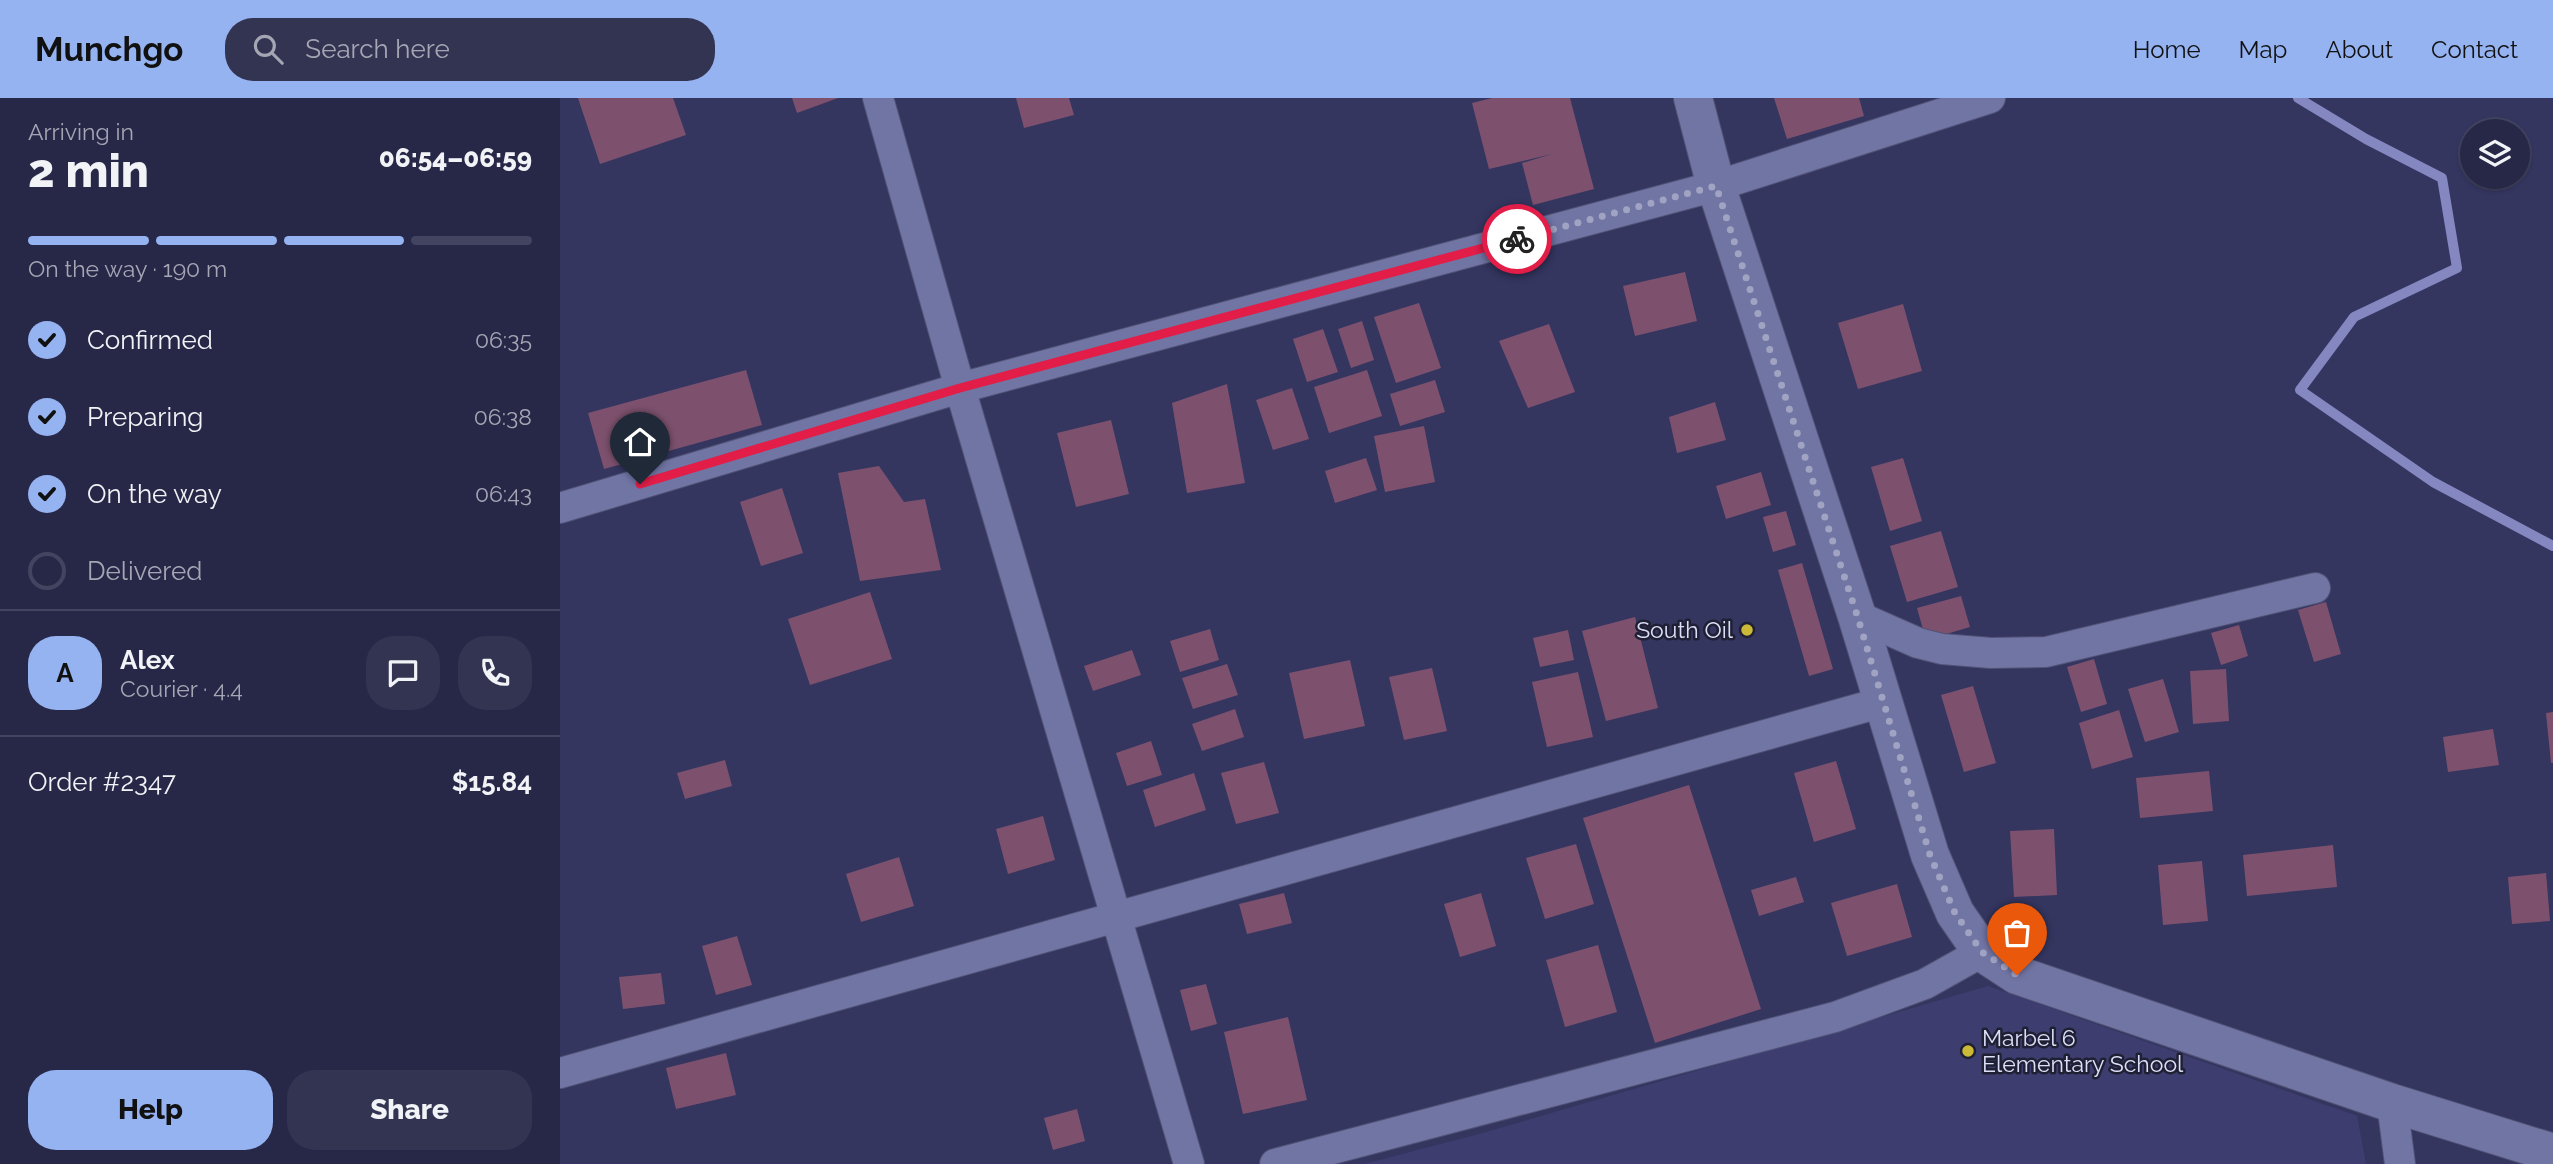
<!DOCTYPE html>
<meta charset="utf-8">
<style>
:root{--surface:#272848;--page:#333452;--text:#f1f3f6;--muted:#a4a6b4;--line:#434460;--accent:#95b2f1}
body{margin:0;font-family:Raleway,sans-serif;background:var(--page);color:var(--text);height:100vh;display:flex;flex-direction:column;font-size:26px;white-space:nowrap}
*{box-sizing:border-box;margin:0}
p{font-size:23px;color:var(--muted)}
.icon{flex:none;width:38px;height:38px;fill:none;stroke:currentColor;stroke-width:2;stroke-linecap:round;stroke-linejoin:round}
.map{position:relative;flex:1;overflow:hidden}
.side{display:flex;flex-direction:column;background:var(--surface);width:560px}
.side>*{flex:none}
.fabs{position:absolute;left:1900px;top:21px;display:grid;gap:14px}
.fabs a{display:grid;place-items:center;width:70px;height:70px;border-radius:50%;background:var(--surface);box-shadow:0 2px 5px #0004,0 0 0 2px var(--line);font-size:35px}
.pin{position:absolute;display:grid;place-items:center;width:60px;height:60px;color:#fff;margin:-72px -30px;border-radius:50% 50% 50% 0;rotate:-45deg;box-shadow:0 0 7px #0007}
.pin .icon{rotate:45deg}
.courier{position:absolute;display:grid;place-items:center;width:70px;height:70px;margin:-35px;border:5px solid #e11d48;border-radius:50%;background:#fff;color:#222;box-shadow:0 2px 9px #0007}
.overview em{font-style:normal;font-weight:800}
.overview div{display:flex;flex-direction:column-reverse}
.overview{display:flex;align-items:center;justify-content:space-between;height:119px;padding:0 28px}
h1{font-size:46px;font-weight:800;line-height:52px}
.bar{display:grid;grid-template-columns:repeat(4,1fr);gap:10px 7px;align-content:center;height:84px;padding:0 28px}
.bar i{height:9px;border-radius:5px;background:var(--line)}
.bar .current{background:var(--accent)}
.bar p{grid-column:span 4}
.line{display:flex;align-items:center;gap:18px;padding:0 28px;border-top:2px solid var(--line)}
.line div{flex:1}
.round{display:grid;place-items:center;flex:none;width:74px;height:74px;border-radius:28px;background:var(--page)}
ol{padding:0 28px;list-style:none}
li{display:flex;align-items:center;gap:21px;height:77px}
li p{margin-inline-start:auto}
li .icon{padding:7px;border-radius:50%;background:var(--accent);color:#111;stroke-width:4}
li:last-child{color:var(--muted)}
li i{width:38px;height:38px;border:4px solid var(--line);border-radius:50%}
.action{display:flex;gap:14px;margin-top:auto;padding:14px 28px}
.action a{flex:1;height:80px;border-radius:28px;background:var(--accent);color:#111;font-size:28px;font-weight:800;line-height:80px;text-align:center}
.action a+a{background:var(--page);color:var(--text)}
header{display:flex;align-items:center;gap:42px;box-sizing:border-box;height:98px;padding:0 35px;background:var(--accent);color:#111}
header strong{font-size:33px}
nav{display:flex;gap:38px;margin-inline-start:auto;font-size:24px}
.search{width:490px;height:63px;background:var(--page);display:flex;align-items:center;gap:18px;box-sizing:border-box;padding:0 24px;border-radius:28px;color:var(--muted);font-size:26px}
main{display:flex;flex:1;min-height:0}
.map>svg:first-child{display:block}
.built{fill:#3d3e6f}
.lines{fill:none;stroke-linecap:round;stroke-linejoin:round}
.stream{stroke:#8587c1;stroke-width:10}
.building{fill:#7d516e}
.minor-casing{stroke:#515276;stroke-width:32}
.secondary-casing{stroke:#515276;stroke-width:40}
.minor{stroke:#7175a4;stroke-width:30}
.secondary{stroke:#7175a4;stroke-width:38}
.done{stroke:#a1a3c3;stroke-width:7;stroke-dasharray:0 12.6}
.route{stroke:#e11d48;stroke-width:9}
.poi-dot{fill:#cdb938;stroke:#1f2033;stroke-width:2.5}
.labels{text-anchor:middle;stroke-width:5;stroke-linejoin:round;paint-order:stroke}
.poi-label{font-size:23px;fill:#dbdef8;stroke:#1f2033;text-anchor:end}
</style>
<header>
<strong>Munchgo</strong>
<div class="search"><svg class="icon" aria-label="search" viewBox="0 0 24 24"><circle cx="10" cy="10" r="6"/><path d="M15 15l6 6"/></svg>Search here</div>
<nav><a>Home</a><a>Map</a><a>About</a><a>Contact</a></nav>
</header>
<main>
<section class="side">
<div class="overview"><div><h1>2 min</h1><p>Arriving in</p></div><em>06:54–06:59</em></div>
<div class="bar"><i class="current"></i><i class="current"></i><i class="current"></i><i></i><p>On the way · 190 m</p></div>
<ol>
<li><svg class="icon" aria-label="check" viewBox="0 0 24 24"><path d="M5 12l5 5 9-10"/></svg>Confirmed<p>06:35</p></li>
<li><svg class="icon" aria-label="check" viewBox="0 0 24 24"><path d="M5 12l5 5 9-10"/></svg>Preparing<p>06:38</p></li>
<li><svg class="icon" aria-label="check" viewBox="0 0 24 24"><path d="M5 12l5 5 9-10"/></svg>On the way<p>06:43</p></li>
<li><i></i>Delivered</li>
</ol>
<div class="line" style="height:126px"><b class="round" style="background:var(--accent);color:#111">A</b><div><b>Alex</b><p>Courier · 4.4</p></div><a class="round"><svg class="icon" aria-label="chat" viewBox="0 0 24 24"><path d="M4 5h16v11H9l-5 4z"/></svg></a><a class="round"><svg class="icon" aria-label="phone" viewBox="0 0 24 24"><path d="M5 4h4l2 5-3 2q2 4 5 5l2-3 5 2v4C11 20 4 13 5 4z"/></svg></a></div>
<div class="line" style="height:91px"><div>Order #2347</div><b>$15.84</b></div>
<div class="action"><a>Help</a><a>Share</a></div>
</section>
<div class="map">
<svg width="1993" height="1066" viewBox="0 0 1993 1066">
<rect width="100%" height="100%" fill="#343660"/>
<path class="built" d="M1428,888L1797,1018L1806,1066H804L923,1035Z"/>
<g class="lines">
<path class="stream" d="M1738,0L1806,41L1882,80L1897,170L1794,219L1740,292L1873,384L1993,448"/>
</g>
<path class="building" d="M18,0H113L126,37L40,66Z
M232,0H278L237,15Z
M456,0H509L514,17L464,30Z
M932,0H1010L1034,91L973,107L962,65L992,56L929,71L912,5Z
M1214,0H1299L1304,18L1227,41Z
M1125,174L1137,223L1075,238L1063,188Z
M859,205L881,270L836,285L814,219Z
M1343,206L1362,273L1298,291L1278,225Z
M802,223L814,262L791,270L778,231Z
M989,226L1015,294L968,310L939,243Z
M763,231L778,274L747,284L733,241Z
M186,272L202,327L44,371L28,315Z
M807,272L822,318L769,335L754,289Z
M875,282L885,314L840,328L830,296Z
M667,286L685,385L627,395L612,305Z
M732,290L749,341L713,352L696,302Z
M1155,304L1166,342L1117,355L1109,319Z
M551,322L569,396L516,409L497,335Z
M864,328L875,384L825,394L814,338Z
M806,360L817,392L775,405L765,373Z
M1343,360L1362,423L1330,433L1311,369Z
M319,368L344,404L365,401L381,472L300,483L278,375Z
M1201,374L1211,407L1166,421L1156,388Z
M222,390L243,455L201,468L180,404Z
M1226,413L1236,447L1213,454L1203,419Z
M1381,433L1398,489L1347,504L1330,448Z
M1242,465L1273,571L1249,578L1218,472Z
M310,494L332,561L250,587L228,521Z
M1401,498L1410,529L1366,542L1357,510Z
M1766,504L1781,556L1754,564L1738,512Z
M1075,519L1098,610L1046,623L1022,533Z
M1679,527L1688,558L1661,567L1651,535Z
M650,531L659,562L620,574L610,543Z
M1008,532L1014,562L980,569L973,540Z
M572,552L581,577L533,593L524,568Z
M1534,561L1547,606L1521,614L1507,569Z
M790,562L805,628L744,641L729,575Z
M667,566L678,597L633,611L622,580Z
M872,570L887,633L844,642L829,579Z
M1666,571L1669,623L1633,626L1630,573Z
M1018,574L1033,639L987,649L972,584Z
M1603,581L1619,634L1585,644L1568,591Z
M1413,588L1436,665L1404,674L1381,597Z
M675,611L684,639L642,653L632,626Z
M1559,612L1573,659L1532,671L1519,625Z
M1993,614V665H1991L1986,615Z
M1933,631L1939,667L1888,674L1883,639Z
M591,643L602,677L567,688L556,655Z
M165,662L172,688L125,701L117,675Z
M1276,663L1296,731L1254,744L1234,675Z
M704,664L719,715L676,726L661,675Z
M1649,673L1653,713L1580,720L1576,680Z
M634,675L646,712L595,729L583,692Z
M1129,687L1201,911L1095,945L1023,720Z
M483,718L495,762L448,776L436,731Z
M1494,731L1497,797L1454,799L1450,733Z
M1016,746L1034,806L985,821L966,760Z
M1773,747L1777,789L1687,798L1683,757Z
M339,759L354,808L301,824L286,776Z
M1642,763L1648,823L1603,827L1598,767Z
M1986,775L1990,823L1952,826L1948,779Z
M1236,779L1244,804L1199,818L1191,792Z
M1337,786L1352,839L1287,858L1271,805Z
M724,795L732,825L687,836L679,806Z
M921,795L936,848L900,859L884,806Z
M177,838L192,887L156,897L142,848Z
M1038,847L1057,914L1005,929L986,862Z
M101,875L105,906L63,911L59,879Z
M646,886L657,926L631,933L620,892Z
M728,919L747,1002L683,1016L664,934Z
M166,955L176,997L116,1011L106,970Z
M517,1011L525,1043L493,1052L484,1020Z"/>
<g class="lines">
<g class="minor-casing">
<path id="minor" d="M318,0L400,290L629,1066
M0,410L400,290L1156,88L1430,0
M1297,518L1358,545L1382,551L1431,555L1486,554L1755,490
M0,975L1323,604
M1832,1005L1840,1066
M715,1066L1275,919L1365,886L1422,854"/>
</g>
<g class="secondary-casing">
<path id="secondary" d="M1133,0L1156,88L1297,518L1370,757L1395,815L1422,854L1457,877L1832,1005L1993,1055"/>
</g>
<use href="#minor" class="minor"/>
<use href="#secondary" class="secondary"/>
</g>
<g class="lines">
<path class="done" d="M957,141L1156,88L1297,517L1370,757L1395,815L1422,854L1457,877"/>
<path class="route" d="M80,386L400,290L957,141"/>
</g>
<g class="poi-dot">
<circle cx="1187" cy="532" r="7"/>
<circle cx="1408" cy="953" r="7"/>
</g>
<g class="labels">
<g class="poi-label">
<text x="1173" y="540">South Oil</text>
<text x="1422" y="948" text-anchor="start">Marbel 6<tspan x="1422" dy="26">Elementary School</tspan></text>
</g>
</g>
</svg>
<div class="fabs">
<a><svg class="icon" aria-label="layers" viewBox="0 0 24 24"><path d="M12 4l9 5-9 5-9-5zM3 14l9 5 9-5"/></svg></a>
</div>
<div class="pin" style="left:1457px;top:877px;background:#ea580c"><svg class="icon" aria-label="bag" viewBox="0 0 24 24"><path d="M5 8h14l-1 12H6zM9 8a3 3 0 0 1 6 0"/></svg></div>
<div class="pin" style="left:80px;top:386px;background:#1f2937"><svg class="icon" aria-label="home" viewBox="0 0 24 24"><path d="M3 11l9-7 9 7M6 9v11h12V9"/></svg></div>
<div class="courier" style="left:957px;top:141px"><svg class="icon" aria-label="bike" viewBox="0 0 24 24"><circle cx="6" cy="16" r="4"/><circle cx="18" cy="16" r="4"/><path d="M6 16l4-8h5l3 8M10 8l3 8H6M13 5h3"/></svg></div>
</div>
</main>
